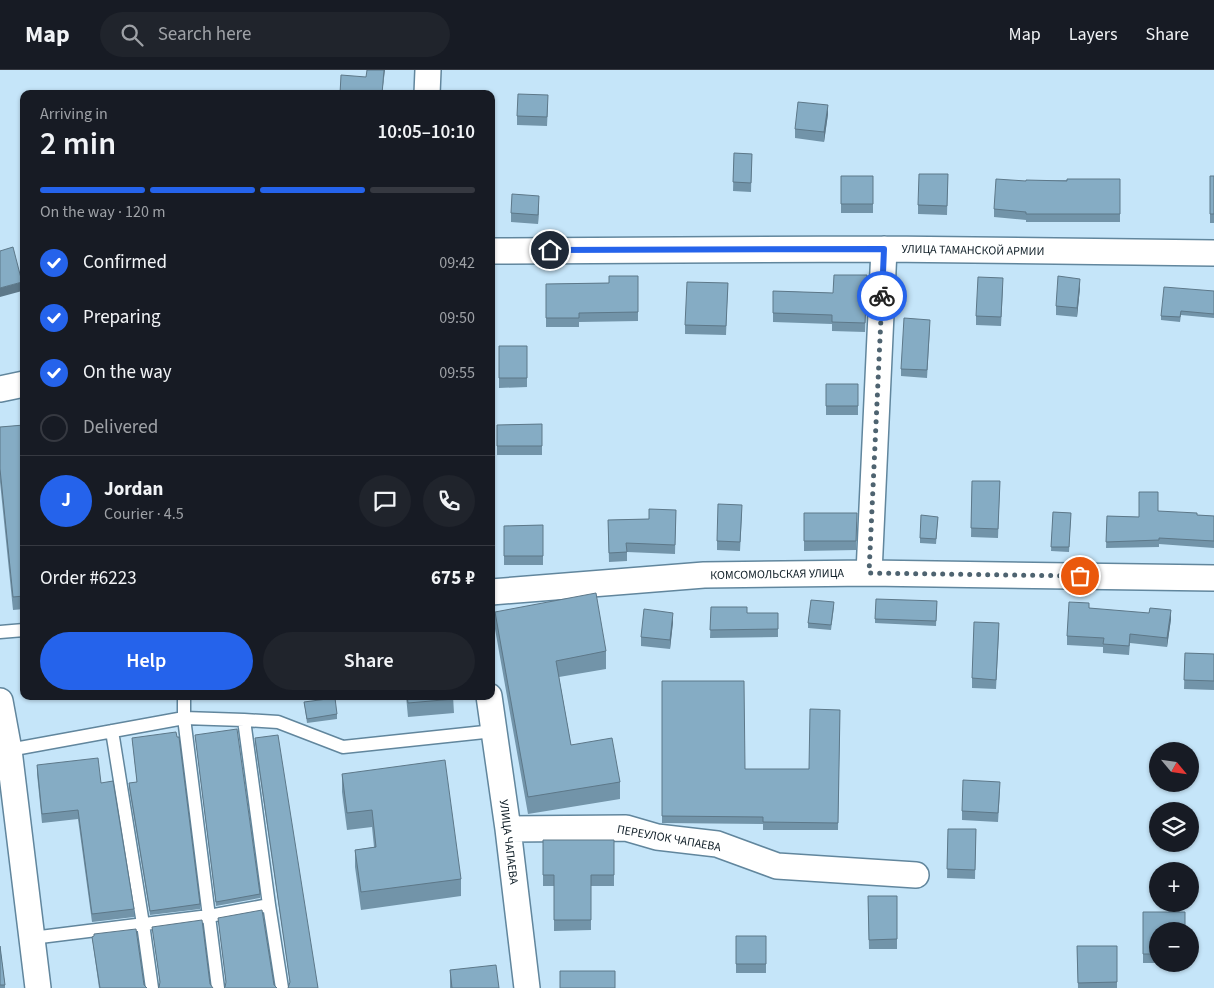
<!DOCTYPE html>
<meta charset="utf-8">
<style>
:root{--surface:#171b24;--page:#20242c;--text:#f1f3f6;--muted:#9ea1a6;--line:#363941;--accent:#2563eb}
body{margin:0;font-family:"Source Sans 3",sans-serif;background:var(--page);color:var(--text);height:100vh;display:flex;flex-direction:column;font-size:19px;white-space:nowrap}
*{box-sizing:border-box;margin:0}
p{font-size:16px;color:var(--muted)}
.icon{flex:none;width:28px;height:28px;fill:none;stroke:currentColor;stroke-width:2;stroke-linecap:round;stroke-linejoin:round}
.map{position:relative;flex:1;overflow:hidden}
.side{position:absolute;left:20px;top:20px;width:475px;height:610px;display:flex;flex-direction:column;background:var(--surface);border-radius:10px;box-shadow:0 1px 4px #0004}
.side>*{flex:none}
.needle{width:32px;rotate:119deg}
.tools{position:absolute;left:1149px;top:672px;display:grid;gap:10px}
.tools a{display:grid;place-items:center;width:50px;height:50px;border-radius:50%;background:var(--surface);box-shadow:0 1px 4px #0004;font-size:25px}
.pin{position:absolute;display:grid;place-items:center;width:42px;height:42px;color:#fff;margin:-21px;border:2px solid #fff;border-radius:50%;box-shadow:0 1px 5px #0007}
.courier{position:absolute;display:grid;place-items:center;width:50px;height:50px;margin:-25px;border:4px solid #2563eb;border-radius:50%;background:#fff;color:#222;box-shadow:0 1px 6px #0007}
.overview em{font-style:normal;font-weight:600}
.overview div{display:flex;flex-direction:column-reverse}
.overview{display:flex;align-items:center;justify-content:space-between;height:85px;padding:0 20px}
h1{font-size:32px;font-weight:600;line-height:38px}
.bar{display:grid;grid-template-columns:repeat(4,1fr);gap:8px 5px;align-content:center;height:60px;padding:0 20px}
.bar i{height:6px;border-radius:4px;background:var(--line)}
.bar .current{background:var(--accent)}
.bar p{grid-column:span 4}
.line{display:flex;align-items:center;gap:12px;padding:0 20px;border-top:1px solid var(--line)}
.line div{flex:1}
.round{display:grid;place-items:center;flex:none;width:52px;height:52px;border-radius:26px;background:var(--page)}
ol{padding:0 20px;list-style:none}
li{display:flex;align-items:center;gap:15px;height:55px}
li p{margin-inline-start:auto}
li .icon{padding:5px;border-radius:50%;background:var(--accent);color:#fff;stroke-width:4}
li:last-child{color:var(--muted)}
li i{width:28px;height:28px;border:2px solid var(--line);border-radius:50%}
.cta{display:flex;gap:10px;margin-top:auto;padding:10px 20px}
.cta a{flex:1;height:58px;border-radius:30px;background:var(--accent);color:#fff;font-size:20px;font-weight:600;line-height:58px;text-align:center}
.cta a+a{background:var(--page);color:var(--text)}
header{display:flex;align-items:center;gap:30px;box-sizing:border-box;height:70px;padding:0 25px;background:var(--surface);border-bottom:1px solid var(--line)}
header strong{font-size:24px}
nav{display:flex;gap:28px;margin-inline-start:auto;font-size:18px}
.search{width:350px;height:45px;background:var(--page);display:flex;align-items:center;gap:12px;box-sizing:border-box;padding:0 18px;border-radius:28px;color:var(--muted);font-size:19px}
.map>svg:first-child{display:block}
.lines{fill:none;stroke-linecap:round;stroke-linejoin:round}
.service-casing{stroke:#61869d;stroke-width:15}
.minor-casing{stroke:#61869d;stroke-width:28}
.service{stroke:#fff;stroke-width:12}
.minor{stroke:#fff;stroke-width:25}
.wall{fill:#7294a9}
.shaded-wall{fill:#5d7889}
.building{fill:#85acc4;stroke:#5d7889}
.done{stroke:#4e6370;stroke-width:5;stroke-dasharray:0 9}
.route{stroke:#2563eb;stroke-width:6}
.labels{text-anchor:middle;stroke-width:4;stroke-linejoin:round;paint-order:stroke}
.street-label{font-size:12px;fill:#0e1d26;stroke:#fff}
</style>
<header>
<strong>Map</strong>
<div class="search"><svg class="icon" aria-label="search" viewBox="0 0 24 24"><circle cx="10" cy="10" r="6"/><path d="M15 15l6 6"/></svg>Search here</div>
<nav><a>Map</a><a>Layers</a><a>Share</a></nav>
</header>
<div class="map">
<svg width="1214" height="918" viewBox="0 0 1214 918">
<rect width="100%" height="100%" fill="#c5e5f9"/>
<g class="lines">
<g class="service-casing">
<path id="service" d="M0,562L24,560
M184,626V648L218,918
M244,650L269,835L282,918
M112,661L143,854L152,918
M9,680L184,648L244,650L278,652L343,677L494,661
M32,868L209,846L269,835"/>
</g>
<g class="minor-casing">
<path id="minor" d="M427,24L428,0
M491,181L884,179L1214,183
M0,319L24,314
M869,503L884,179
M491,522L704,505L869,503L1214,508
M489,626L508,759L527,918
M0,631L9,680L38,918
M508,759L626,758L657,767L717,774L777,796L916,805"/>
</g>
<use href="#service" class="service"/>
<use href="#minor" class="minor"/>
</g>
<path class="wall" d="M548,34L547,56L517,55V46Z
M828,44L824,72L795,68V59Z
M734,83L752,84L751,122L733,121Z
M948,104L947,145L918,144V135Z
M841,106H873V143H841Z
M1210,106H1214V153H1210Z
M1120,109V152H1026V150L994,147V139L1026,111Z
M539,135L538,154L511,152V143Z
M867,205L865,262L832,261V254L773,252V221L833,223Z
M638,206V251L579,252V257H546V214L609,213Z
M728,213L726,265L685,264V255Z
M1003,218L1001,256L976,255V246Z
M1080,218L1077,247L1056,245V236Z
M1214,221V248L1181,245L1180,252L1161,250V246Z
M930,257L927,308L901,306V299Z
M499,276H527V317L499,318Z
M826,314H858V345H826Z
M542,354V385H497V355Z
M24,355V539L13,540L0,412V357Z
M972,411H1000L998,468L971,467Z
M676,440L675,484L627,482V491L609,492L608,450L649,449Z
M1158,441L1197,445L1214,446V478L1159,474V477L1106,478L1107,446L1139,447Z
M1053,442L1071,443L1069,482L1051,481Z
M804,443L857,452L856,480L804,481Z
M742,444L740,481L717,480V471Z
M938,447L936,474L920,473V468Z
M543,455V495H504V456Z
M937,531L936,556L875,553V549Z
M711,537L747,543H778V567L710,568Z
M834,537L831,560L808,558V553Z
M1089,538L1171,549L1167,577L1130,573L1129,585L1103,583V577L1067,575V566Z
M495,542L606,581V599L559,607L571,675L620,712V729L528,744L495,559Z
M673,552L670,579L641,576V567Z
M999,562L996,619L972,618V608Z
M24,569V612L21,583V570Z
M1185,583L1214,584V620L1184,619Z
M662,611L745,699H809L840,640L838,760H763V754L662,753Z
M406,626H453L454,643L408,647Z
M304,632L337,644V649L307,653Z
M195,665L260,824V828L216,836Z
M132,668L200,834V839L150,845L129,718V713H137Z
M255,668L318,918L290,913L255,673Z
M37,695L101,713L134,839V847L92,852L78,749L42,753L37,704Z
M342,704L461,809V826L361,840L355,797V780L374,777L372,757L347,760L342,722Z
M1000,721L998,752L962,750V741Z
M948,759H976L975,809L947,808Z
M543,770H614V816H591V860L554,861V816H543Z
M868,826H897V879H869Z
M1143,842L1158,861V893H1143Z
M218,848L274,915L225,917L226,914Z
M152,857L210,914L159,917L160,914Z
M736,866H766V903H736Z
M92,867L144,915L147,918H99Z
M0,876L5,915V918H0Z
M1077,876H1117V918H1078Z
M450,900L499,918H450Z"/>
<path class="shaded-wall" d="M384,0H385L382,24Z
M828,35V44L824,72V62Z
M539,126V135L538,154V145Z
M1080,209V218L1077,247V238Z
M22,212V221L0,227V218Z
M1171,540V549L1167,577V568Z
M673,543V552L670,579V570Z"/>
<path class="building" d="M367,0H384L382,24H340L341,5L366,7Z
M518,24L548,25L547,47L517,46Z
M798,32L828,35L824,62L795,59Z
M734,83L752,84L751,113L733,112Z
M919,104H948L947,136L918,135Z
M841,106H873V134H841Z
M1210,106H1214V144H1210Z
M996,109L1026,111V110L1067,111V109H1120V144H1026V142L994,139Z
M512,124L539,126L538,145L511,143Z
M13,177L22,212L0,218V181Z
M834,205H867L865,253L832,252V245L773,243V221L833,223Z
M609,206H638V242L579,243V248H546V214L609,213Z
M1058,206L1080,209L1077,238L1056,236Z
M978,207L1003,208L1001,247L976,246Z
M687,212L728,213L726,256L685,255Z
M1164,217L1214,221V244L1181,241L1180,247L1161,246Z
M904,248L930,250L927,300L901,299Z
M499,276H527V308H499Z
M826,314H858V336H826Z
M542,354V376H497V355Z
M24,355V526L13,527L0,399V357Z
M972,411H1000L998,459L971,458Z
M1139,422H1158V441L1197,443V445L1214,446V471L1159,468V470L1106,472L1107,446L1139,447Z
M718,434L742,435L740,472L717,471Z
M649,439L676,440L675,475L626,473L627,482L609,483L608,450L649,449Z
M1053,442L1071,443L1069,477H1051Z
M804,443H857L856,471H804Z
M921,445L938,447L936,469L920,468Z
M543,455V486H504V456Z
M596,523L606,581L556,591L571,675L612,668L620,712L528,727L495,542Z
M876,529L937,531L936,551L875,549Z
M811,530L834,532L831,555L808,553Z
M1069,532L1089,533V538L1149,543L1150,538L1171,540L1167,568L1130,564L1129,576L1103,574L1104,568L1067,566Z
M711,537H747V543H778V559L710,560Z
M644,539L673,543L670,570L641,567Z
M974,552L999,553L996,610L972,608Z
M24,569V599L21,570Z
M1185,583L1214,584V611L1184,610Z
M662,611H744L745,699H809L810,639L840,640L838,753L763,752V747L662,746Z
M407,626H453L454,629L408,633Z
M335,628L337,644L307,649L304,632Z
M237,659L260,824L216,832L195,665Z
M176,662L177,667H179L200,834L150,841L129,713L137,712L132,668Z
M278,665L318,918H288L290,912L255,668Z
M98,688L101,713L113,711L134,839L92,844L78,740L42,744L37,695Z
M445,690L461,809L361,822L355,780L376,777L372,740L347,743L342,704Z
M963,710L1000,712L998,743L962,741Z
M948,759H976L975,800L947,799Z
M543,770H614V805H591V850H554V805H543Z
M868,826H897V869L869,870Z
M262,840L274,915L277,918H224L225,917L226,912L218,848Z
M1143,842H1185V861H1158V884H1143Z
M202,850L210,914L213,918H158L159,917L160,912L152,857Z
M136,859L144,915L147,918H100L92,867L94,866V864Z
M736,866H766V894H736Z
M0,876L5,915H0Z
M1077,876H1117V912L1078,913Z
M496,895L499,918H452L450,900Z
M560,901H615V918H560Z"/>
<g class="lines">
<path class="done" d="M882,226L869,503L1080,506"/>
<path class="route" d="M550,180L884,179L882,226"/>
</g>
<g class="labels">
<g class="street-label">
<text transform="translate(973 180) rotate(1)" y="4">УЛИЦА ТАМАНСКОЙ АРМИИ</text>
<text transform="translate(777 504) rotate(-1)" y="4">КОМСОМОЛЬСКАЯ УЛИЦА</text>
<text transform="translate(669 768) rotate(10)" y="4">ПЕРЕУЛОК ЧАПАЕВА</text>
<text transform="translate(509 772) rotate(83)" y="4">УЛИЦА ЧАПАЕВА</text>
</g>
</g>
</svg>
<div class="tools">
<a><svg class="needle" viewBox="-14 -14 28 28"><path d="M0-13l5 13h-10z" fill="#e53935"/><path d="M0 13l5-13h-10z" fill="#9ea1a6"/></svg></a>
<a><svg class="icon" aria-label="layers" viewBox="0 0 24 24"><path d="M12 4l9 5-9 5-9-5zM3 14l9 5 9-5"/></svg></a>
<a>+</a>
<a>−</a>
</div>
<div class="pin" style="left:1080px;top:506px;background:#ea580c"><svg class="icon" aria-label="bag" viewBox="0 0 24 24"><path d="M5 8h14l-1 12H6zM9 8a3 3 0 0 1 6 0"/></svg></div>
<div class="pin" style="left:550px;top:180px;background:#1f2937"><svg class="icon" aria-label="home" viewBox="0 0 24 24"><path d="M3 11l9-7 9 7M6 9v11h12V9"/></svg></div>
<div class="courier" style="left:882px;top:226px"><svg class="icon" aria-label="bike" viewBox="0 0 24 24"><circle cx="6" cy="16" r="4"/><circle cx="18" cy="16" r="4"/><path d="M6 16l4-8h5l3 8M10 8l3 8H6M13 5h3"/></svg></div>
<section class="side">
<div class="overview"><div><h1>2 min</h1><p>Arriving in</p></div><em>10:05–10:10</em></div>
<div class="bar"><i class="current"></i><i class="current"></i><i class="current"></i><i></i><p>On the way · 120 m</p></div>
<ol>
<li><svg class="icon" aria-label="check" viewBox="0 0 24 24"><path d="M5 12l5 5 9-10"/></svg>Confirmed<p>09:42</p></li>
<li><svg class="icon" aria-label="check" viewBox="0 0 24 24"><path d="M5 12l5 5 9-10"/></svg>Preparing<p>09:50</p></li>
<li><svg class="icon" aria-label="check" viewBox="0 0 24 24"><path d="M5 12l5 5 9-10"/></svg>On the way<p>09:55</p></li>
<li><i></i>Delivered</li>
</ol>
<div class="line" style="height:90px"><b class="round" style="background:var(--accent);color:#fff">J</b><div><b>Jordan</b><p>Courier · 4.5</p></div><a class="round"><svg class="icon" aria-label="chat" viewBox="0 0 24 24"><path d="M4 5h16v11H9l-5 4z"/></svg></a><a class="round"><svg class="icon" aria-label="phone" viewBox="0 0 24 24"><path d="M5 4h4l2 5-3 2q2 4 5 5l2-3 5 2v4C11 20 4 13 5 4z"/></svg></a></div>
<div class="line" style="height:65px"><div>Order #6223</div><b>675 ₽</b></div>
<div class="cta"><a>Help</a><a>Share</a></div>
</section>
</div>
